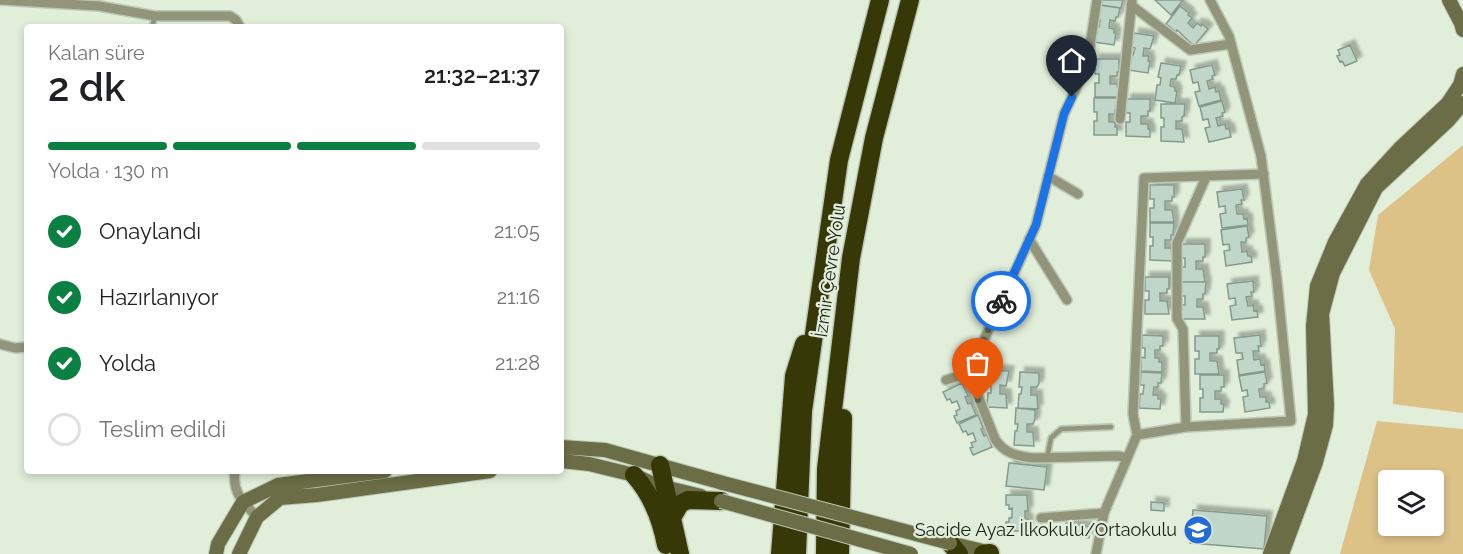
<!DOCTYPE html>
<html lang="tr">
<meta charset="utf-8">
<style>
:root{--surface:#fff;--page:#f6f6f6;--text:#202124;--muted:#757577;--line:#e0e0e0;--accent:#0b8043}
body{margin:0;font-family:Raleway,sans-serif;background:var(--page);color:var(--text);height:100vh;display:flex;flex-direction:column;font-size:22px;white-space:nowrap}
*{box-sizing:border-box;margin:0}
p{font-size:20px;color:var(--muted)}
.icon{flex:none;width:33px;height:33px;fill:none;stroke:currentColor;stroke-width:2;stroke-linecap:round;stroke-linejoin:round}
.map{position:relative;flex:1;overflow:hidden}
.sheet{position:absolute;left:24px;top:24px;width:540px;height:450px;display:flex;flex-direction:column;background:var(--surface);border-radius:6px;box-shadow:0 3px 9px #0003}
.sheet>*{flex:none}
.buttons{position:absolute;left:1378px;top:470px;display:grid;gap:12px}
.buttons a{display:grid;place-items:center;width:66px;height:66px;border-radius:6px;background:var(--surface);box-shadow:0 3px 9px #0003;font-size:30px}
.pin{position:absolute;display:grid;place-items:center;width:51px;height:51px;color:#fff;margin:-62px -26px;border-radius:50% 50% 50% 0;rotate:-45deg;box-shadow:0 0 6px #0007}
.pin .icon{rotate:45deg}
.courier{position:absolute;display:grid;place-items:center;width:60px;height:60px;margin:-30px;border:4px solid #1a73e8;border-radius:50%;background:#fff;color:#222;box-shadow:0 2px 8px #0007}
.head em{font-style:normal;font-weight:600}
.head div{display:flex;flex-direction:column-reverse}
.head{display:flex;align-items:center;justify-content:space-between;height:102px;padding:0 24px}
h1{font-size:39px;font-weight:600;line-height:45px}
.bar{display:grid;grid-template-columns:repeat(4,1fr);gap:9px 6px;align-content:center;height:72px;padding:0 24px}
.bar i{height:8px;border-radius:4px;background:var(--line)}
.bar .selected{background:var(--accent)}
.bar p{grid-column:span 4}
ol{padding:0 24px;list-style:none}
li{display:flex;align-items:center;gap:18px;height:66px}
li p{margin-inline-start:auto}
li .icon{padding:6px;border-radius:50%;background:var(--accent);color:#fff;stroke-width:4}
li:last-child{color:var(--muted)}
li i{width:33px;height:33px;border:3px solid var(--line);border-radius:50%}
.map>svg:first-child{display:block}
.green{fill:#ddc288;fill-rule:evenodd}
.building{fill:#bfd6c9;stroke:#849a8d;stroke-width:1.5;filter:url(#shadow)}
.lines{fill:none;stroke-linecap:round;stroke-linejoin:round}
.lane-casing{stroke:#bdc9b7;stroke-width:8}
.street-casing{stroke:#bdc9b7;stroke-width:12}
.secondary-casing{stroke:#bdc9b7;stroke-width:16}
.highway-casing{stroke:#bdc9b7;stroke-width:21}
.lane{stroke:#93957b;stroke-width:4.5}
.street{stroke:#93957b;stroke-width:9}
.secondary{stroke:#6b6d46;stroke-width:14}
.highway{stroke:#373807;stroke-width:18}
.secondary-bridge-casing{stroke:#bdc9b7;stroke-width:16;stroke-linecap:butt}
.secondary-bridge{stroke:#6b6d46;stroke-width:14}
.done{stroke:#60685d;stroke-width:6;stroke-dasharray:0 10.8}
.route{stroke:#1a73e8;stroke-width:8}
.labels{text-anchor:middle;stroke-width:4.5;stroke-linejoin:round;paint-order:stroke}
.street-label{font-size:18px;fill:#1b2019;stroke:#e0eeda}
.poi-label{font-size:18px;fill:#1b2019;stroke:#e0eeda;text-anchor:end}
</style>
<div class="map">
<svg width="1463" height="554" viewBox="0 0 1463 554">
<defs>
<filter id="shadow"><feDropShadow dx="5" dy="-5" stdDeviation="1.5" flood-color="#0004"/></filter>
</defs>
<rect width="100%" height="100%" fill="#e0eeda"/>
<path class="green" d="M1463,145V413L1393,404L1395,329L1369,270L1378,215Z
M1377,421L1463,429V554H1340ZM1389,480H1434V525H1389Z"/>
<path class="building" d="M1102,0H1123L1121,8L1101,5Z
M1155,0H1183L1171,15Z
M1099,5L1120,8L1118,17H1116L1115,21L1110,20L1109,28L1114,29V33H1116L1114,45L1094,42L1096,27H1099L1100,20L1097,19Z
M1180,6L1189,13L1188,15L1192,18L1188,23L1193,28L1197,23L1201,26L1202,24L1208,29L1194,46L1177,30L1176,32L1166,24Z
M1134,33L1154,36L1150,49L1144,48L1143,56H1149L1148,61H1150L1148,73L1128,70L1131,55H1133L1135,48L1132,47Z
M1350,45L1357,61L1345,66L1342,61L1340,62L1337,56L1340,55L1338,50Z
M1095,59H1119V72H1117V76H1110V84H1117L1119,97H1095V83H1099V74H1095Z
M1161,63L1181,66L1179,75H1177L1176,79H1171L1170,86L1175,87V91H1177L1175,103L1155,100L1157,85H1160L1161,78L1158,77Z
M1212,65L1215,75L1212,76L1213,79L1207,81L1209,89L1215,87L1216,92L1219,91L1221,100L1199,106L1195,92L1200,91L1198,82L1193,83L1190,70Z
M1094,98H1117V110H1115V114H1109V122H1115V127H1117V135H1094V121H1097V112H1094Z
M1126,99H1150V111H1148V116H1141V124H1148V129H1150V137L1126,136V122H1130V113H1126Z
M1222,101L1225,112L1222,113L1223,116L1216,118L1218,126L1225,124L1226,129L1229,128L1231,137L1209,142L1205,128L1210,127L1208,119L1203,120L1200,107Z
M1161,104H1185L1184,116L1182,117V121H1176V129H1182L1184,142L1161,141V127H1164V118H1161Z
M1150,185H1174V197H1172V201H1165V210H1172L1174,222H1150V208H1154V199H1150Z
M1242,189L1244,200H1241L1242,204L1236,205L1237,214H1243L1244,219L1247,218L1248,225L1222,228L1220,214L1226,213L1225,206L1219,207L1217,192Z
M1150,223H1174L1173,235H1171V240H1165V248H1171L1173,261L1150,260V246H1153V237H1150Z
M1247,226L1249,237L1246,238V242H1241L1242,252L1247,251L1248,256H1251L1252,262L1226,266L1224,251L1230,250L1229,244L1223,245L1221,230Z
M1181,244H1205V257H1203V261H1196V269H1203L1205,282H1181V267H1185V258H1181Z
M1145,277H1169V289H1167V293H1160V301H1167L1169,314H1145V300H1149V291H1145Z
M1253,281L1254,292H1251L1252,296L1246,297L1248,306L1253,305L1254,311L1257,310L1258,317L1232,320L1230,306L1236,305L1235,298L1229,299L1227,284Z
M1182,282H1206L1205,294H1203V299H1197V307H1203L1205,319H1182V305H1185V296H1182Z
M1142,335L1163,336V346H1160V350H1155V358H1159V362H1162V372L1141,371V357L1145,358V348H1142Z
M1260,335L1261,346H1258L1259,351H1253L1254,360L1260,359L1261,365L1264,364L1265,371L1239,375L1237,360L1243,359L1242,353H1236L1234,338Z
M1195,336H1219V349H1217V353H1210V361H1217L1219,374H1195V359H1199V351H1195Z
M989,370L1009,371L1006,386L1000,385V394H1006L1007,408L987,407L988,393H991V386H988Z
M1020,372L1039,373V383L1037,387H1031V395H1037L1038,409L1018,408L1019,394H1021L1022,387H1019Z
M1141,372L1162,373L1161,383H1158V387H1154L1153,395H1158V399H1161L1160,409L1139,408L1140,394H1143L1144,385H1140Z
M1265,372L1267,383L1264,384V388L1259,389L1260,397H1266V402H1269L1270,408L1245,412L1243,397L1248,396L1247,390L1242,391L1239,376Z
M1200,375H1224V387H1221V391H1215V399H1221V404H1224L1223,412H1200V398H1203V389H1200Z
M962,383L968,396L965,397L968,404L971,403L976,415L957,423L954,416L957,415L956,411L960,409L957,401L952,403L950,399L947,400L943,392Z
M1016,408L1035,410V419L1033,424H1027V432H1033L1034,446L1014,445L1015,431H1017L1018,424H1015Z
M978,415L983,428L981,429L984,436L987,435L992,447L973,455L970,448L973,447L971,443L976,441L973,433L968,435L966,431L963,432L959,424Z
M1009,463L1047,467L1044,490L1006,486Z
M1006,495H1027L1028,511H1025V519H1028V531H1007L1006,522H1009V518H1012V508L1009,509V505H1006Z
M1151,502L1164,503V511L1151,510Z
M1193,510L1267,516L1264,549L1190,543Z
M1066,523L1090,527L1089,538L1064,535Z"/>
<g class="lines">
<g class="lane-casing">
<path id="lane" d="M152,27L155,16
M1047,458L1051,438L1061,429L1111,427"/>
</g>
<g class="street-casing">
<path id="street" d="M0,0L99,6L155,16H230L236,20L240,27
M1097,0L1087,65L1064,114L1036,225L969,373L995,439C1004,453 1016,456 1033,458L1118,456L1127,458
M1131,5L1190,50L1231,44
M1120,119L1132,0
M1048,176L1078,194
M1029,239L1067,300
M0,344L15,348L27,347
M946,380L969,373
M1186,427L1183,329L1177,319V243L1206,177
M1137,435L1133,414L1144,178L1264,174
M235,471C232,492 243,503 257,517
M1041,518L1104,513L1137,435L1186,427L1291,421L1277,281L1261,156L1229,36L1210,0
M1096,554L1104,513"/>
</g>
<g class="secondary-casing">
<path id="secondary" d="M1449,0L1461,23L1463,30
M561,447L605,450L723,483
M561,461L589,464L634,475L656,485L701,496
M950,543L991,553
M216,554L218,544L243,502L278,485L385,471
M239,554L257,517L280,498L317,495L490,471
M1270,554L1304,461L1315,414L1313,326L1317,286L1335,242L1367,184L1401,147L1448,103L1460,85L1463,74
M1282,554L1316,462L1326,425L1327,405L1322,314L1333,273L1376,188L1448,121L1463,103"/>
</g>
<g class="highway-casing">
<path id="highway" d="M660,465L680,554
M634,475C652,495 661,519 666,545
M672,518L680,504L688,500L721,501
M950,543L959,554
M780,554L794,376L804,344
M797,554L803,411L839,160L880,0
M825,554L826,469L851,258L874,138L910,0
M840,554L843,418
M983,554L990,553"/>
</g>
<use href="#lane" class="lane"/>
<use href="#street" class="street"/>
<use href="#secondary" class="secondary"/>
<use href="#highway" class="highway"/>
<g class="secondary-bridge-casing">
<path id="secondary-bridge" d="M723,483L950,543
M721,501L911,554"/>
</g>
<use href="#secondary-bridge" class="secondary-bridge"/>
</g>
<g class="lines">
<path class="done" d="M978,400L969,373L1001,301"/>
<path class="route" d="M1001,301L1036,225L1064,114L1072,97"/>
</g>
<defs>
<g id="school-disc" transform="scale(1.5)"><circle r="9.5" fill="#256bd7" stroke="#e0eeda"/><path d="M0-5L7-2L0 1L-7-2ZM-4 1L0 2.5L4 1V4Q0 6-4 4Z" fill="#fff"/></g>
</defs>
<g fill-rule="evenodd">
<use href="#school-disc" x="1198" y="530"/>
</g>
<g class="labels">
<g class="street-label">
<text transform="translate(830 271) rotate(-82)" y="6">İzmir Çevre Yolu</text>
</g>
<g class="poi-label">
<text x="1177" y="536">Sacide Ayaz İlkokulu/Ortaokulu</text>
</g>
</g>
</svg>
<div class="buttons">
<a><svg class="icon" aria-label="layers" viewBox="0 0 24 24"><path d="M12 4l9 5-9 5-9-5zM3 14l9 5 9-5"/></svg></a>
</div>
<div class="pin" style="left:978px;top:400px;background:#ea580c"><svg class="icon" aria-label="bag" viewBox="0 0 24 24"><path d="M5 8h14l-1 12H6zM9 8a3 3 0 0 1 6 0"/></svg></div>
<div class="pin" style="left:1072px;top:97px;background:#1f2937"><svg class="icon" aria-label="home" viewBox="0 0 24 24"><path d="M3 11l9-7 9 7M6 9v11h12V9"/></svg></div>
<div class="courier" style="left:1001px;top:301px"><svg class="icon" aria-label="bike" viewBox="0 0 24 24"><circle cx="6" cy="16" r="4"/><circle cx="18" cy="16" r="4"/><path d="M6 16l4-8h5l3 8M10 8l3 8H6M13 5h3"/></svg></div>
<section class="sheet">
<div class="head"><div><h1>2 dk</h1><p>Kalan süre</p></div><em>21:32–21:37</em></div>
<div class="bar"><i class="selected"></i><i class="selected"></i><i class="selected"></i><i></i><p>Yolda · 130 m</p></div>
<ol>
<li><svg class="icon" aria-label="check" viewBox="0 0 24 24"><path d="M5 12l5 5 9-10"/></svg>Onaylandı<p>21:05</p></li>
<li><svg class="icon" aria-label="check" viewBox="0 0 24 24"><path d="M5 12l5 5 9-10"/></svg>Hazırlanıyor<p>21:16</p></li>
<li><svg class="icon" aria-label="check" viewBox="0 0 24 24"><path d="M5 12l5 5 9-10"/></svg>Yolda<p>21:28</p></li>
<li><i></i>Teslim edildi</li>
</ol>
</section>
</div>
